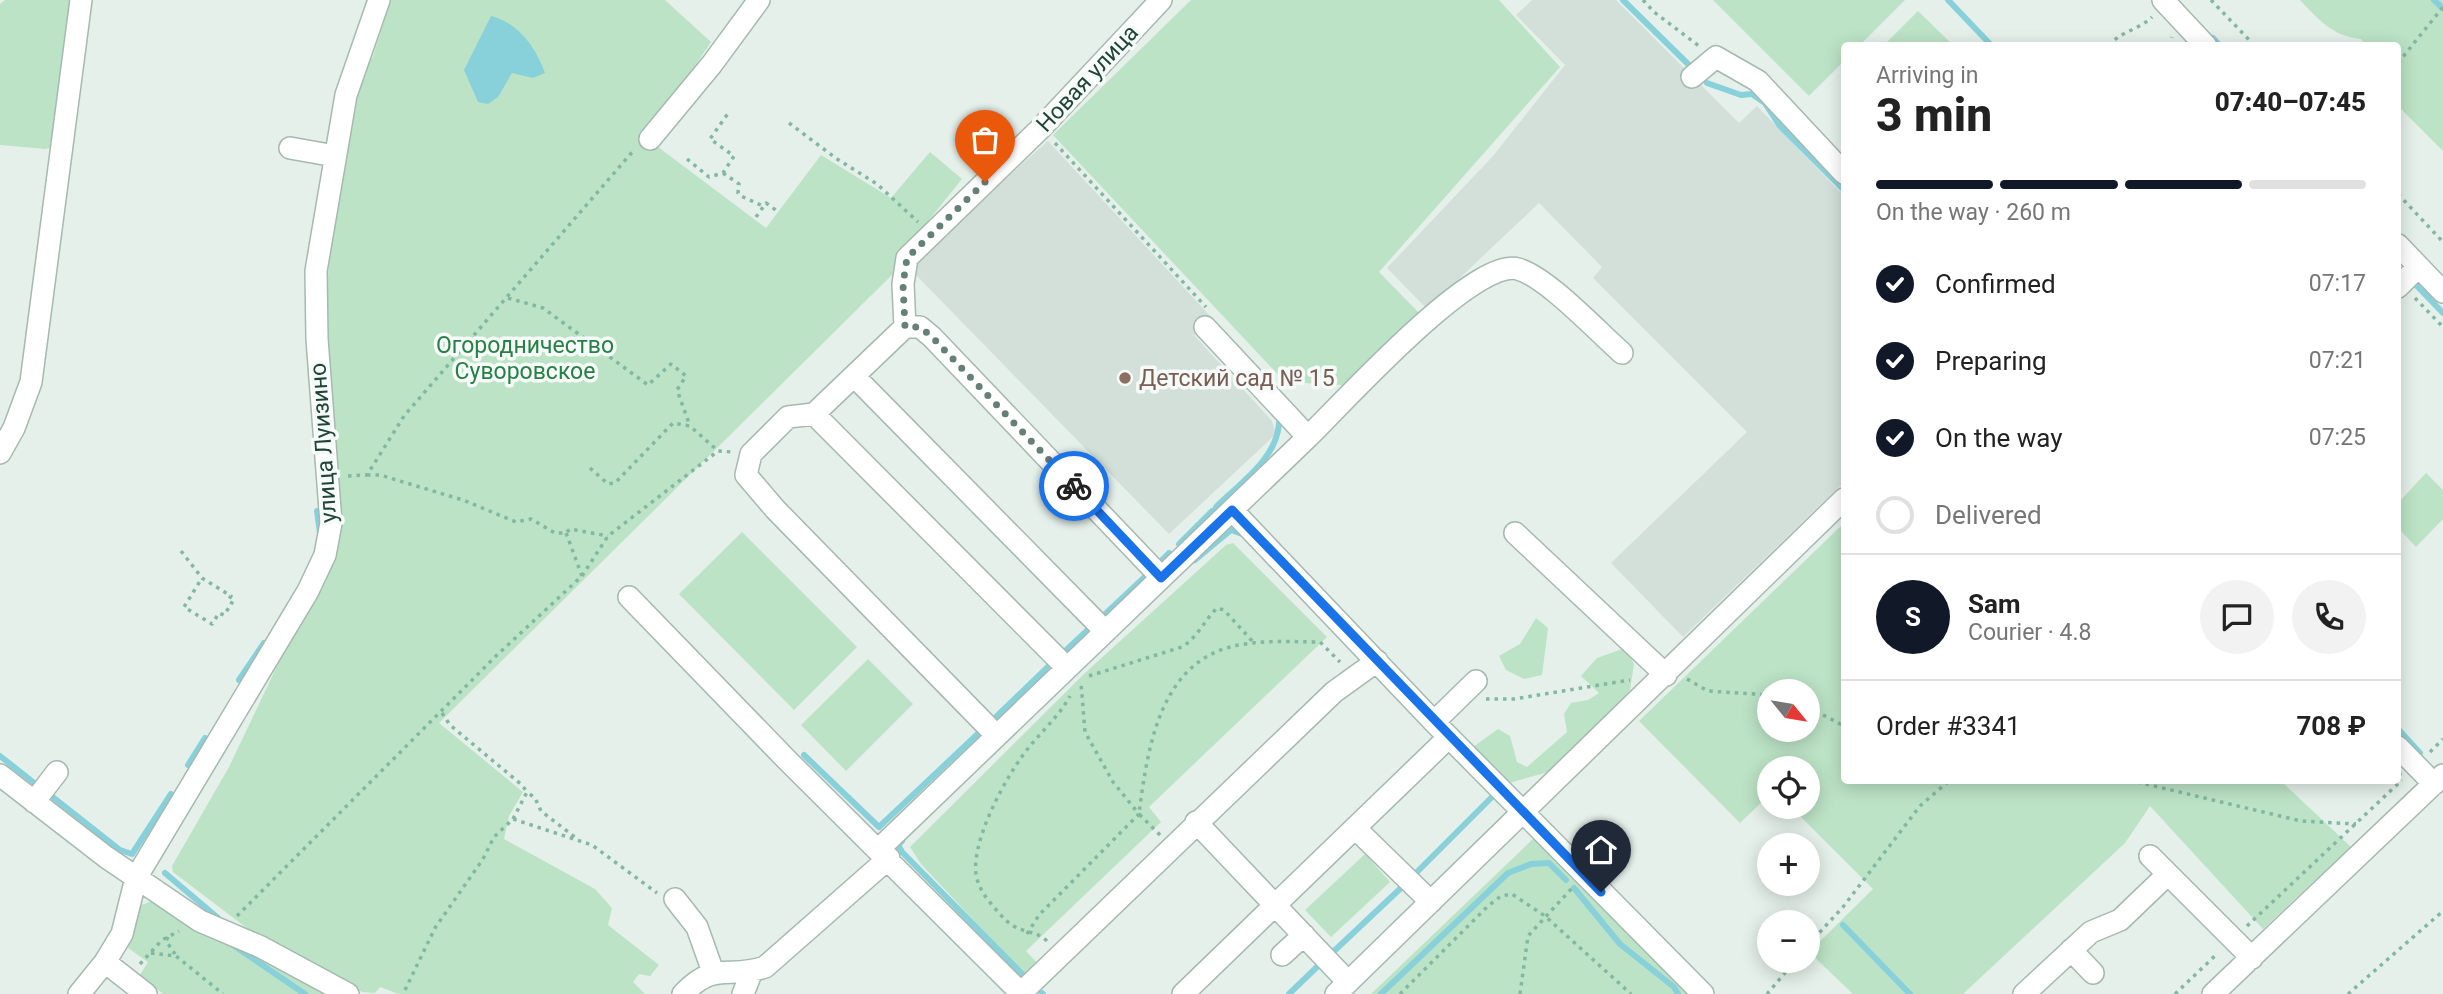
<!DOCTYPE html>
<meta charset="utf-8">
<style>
:root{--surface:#fff;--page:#f2f2f2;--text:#222;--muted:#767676;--line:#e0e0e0;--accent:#111827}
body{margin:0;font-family:Roboto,sans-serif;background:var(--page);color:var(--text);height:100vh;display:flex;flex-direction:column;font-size:26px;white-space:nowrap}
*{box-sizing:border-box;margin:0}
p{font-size:23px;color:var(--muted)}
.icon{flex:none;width:38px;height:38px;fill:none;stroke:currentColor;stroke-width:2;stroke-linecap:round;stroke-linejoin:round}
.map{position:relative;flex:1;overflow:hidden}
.sheet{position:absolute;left:1841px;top:42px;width:560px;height:742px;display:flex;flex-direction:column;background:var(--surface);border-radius:7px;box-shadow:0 4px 18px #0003}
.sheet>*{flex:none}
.needle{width:46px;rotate:120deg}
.tools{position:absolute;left:1757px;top:679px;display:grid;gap:14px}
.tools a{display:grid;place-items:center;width:63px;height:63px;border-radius:50%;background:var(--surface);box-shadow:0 4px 18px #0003;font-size:35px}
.pin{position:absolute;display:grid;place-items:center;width:60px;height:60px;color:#fff;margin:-72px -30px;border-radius:50% 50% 50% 0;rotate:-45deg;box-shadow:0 0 7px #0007}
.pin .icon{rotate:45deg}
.courier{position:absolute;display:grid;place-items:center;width:70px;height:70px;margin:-35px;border:5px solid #1a73e8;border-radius:50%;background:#fff;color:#222;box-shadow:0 2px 9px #0007}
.overview em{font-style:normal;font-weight:800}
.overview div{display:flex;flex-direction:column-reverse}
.overview{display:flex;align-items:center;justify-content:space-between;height:119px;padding:0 35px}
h1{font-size:46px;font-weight:800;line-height:52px}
.bar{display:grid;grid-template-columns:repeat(4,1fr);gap:10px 7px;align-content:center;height:84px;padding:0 35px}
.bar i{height:9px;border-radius:5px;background:var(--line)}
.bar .on{background:var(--accent)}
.bar p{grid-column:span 4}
.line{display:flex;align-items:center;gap:18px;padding:0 35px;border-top:2px solid var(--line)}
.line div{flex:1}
.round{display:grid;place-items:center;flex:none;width:74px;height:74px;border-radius:37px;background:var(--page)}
ol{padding:0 35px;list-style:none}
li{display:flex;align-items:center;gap:21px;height:77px}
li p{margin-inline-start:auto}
li .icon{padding:7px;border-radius:50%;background:var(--accent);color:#fff;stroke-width:4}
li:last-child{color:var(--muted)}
li i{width:38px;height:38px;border:4px solid var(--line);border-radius:50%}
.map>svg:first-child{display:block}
.built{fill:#d3e0d9}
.green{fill:#bce3c5;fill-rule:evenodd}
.water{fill:#88d1da}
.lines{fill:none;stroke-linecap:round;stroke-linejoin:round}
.stream{stroke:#88d1da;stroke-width:6}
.minor-casing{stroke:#a6b9b1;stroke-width:24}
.path{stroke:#82b7a3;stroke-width:3.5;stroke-dasharray:3.5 5;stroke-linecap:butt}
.minor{stroke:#fff;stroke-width:21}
.done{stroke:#668077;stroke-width:7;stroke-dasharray:0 12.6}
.route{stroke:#1a73e8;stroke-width:9}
.education-dot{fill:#8d6e63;stroke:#f6fbf9;stroke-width:2.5}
.labels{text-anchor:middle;stroke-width:7;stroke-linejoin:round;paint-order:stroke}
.street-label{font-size:23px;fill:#214439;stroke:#f6fbf9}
.park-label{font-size:23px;fill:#278045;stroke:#f6fbf9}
.education-label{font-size:23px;fill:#785e54;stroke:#f6fbf9;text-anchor:start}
</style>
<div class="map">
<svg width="2443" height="994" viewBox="0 0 2443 994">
<rect width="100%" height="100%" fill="#e5f0ea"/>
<path class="built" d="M1532,0H1616L1739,123L1757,106L1844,196V482L1683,637L1611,563L1747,432L1593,278L1602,267L1539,203L1427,309L1387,268L1493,156L1565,65L1516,15Z
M1048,141L1212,318L1194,335L1272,421L1276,434L1169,534L914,273L918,256Z"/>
<path class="green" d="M5,0H75L54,146L46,149L0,145V4Z
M391,0H665L711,42L646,138L766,228L821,155L891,198L930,152L962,179L904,251L897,270L439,723L523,792L509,816L504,839L595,889L612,908L608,925L659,965L650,976L639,974L633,982L645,994H399L380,987L375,993L362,992L256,935L173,872L172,866L229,767L278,664L322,583L327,284L333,229L365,59H372Z
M1191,0H1499L1560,67L1379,272L1422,316L1342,385L1285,382L1053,135Z
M1713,0H1905L1860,45L1844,46V61L1809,96Z
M2300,0H2443V151L2398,106V46L2365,45L2361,39C2332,36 2319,20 2300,0Z
M1918,11L1953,45H1887L1885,44Z
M2426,473L2443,490V519L2416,547L2398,528V503Z
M1844,523V780L2281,781L2351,847L2263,929L2150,806L2125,843L1963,994H1853L1809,952L1873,889L1791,807H1808V768H1769V795L1740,823L1639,721ZM1769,691H1808V730H1769Z
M742,532L857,647L794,710L679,594Z
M1233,543L1327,637L1149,807L1161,822L1026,951L1039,965L1026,976L921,864L910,847L1086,672L1226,545Z
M1536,618L1548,628L1542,675L1524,679L1506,670L1499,656L1520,644Z
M1625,648L1634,664L1630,690L1600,724L1548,772L1509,783L1473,747L1498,729L1510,736L1517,762L1527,767L1567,732L1564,714L1571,703L1588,700L1599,693L1581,676L1597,658Z
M868,659L913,704L846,771L801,725Z
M1534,838L1693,994H1371Z
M1365,854L1390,882L1331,937L1305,910Z
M152,901L166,906L202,934L232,940L335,994H163L140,975L148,962L128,948L141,905Z"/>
<path class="water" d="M491,16C519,23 536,48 545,73L533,78L512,73L498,97L488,104L478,102L464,70Z"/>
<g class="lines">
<path class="stream" d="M1623,0L1691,67
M1948,0L1992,46
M2434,0L2443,9
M2213,38L2220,46
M1707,83L1741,95L1752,94L1765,103L1780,126L1844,190
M2416,285L2443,313
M1216,507C1239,484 1277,459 1279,423
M317,511L320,533
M1179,544L1212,511
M1195,560L1231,530L1245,535
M1157,565L1169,553
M1101,618L1149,573
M1062,654L1092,626
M239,680L264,643
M997,716L1052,663
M2398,729L2420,753
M804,755L879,827L984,728
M0,756L38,786
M188,765L205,738
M2398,772L2399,774
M49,794L120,850L132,854L171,794
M902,841L898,845L902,852L1026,978
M165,873L218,918
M1414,875L1496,793
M1574,888L1620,944L1674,987L1678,994
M1843,925L1910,994
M230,943L305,994
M1332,953L1402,887
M1042,993L1043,994
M1289,994L1319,965
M1381,994L1508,873L1531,864L1549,863L1566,880"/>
<g class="minor-casing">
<path id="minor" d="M2163,0L2206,46
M1692,77L1716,57L1758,81L1844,173
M650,139L712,64L759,0
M290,148L335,156
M2398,245L2443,292
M2398,287L2418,267
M905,327H920L932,337L1161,577
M854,376L1104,630
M814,414L1066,667
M1308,437C1342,404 1474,257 1518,269C1547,277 1598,332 1622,353
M0,453L14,428L31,382L81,0
M1232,510L1434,722L1703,994
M1515,533L1666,675
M629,597L787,760L1022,994
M1434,722L1476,681
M996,735L775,509L746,475L751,454L788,417L814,414L905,327L903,284L907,258L1041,128L1161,0
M2398,747L2434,784
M0,775L106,857L200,921L261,947L348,994
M34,802L57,772
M1196,822L1348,982
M1355,828L1431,902
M879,849L1308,437L1205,327
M2150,856L2252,958
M675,899L697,927L713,972
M2071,950L2093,973
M1282,955L1304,935
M105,962L146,994
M1021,993L1334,692L1377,661
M79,994L105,962L122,934L136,878L308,591L325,555L331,523L317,339L316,271L346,95L379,0
M683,994C715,960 728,980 765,967L889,858
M743,994L752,971
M1183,994L1449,737
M1336,994L1844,499
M2024,994L2091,932L2120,920L2168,874
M2213,994L2443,775"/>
</g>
<path class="path" d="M1643,0L1654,12L1699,46
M2211,0L2255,46
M2109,46C2120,31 2139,30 2152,17
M2170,46L2172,37
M2398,63L2443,7
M789,123L837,159L877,184L918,222
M1055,143L1206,307
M687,159L709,177L723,173L734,156L710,139L729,112
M723,173L739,184L738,193L741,196L763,206
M2398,194L2443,242
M756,217L766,203L777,211
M508,298L543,308L648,385L671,364L686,376L677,390L690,426
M2415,298L2443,327
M590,468L608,484L615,483L673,423L690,426L718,451
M367,475H380L463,500L516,522L531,519L555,533H566L570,529L608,536
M348,476L367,475L404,416L634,150
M566,533L582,576
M181,551L202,578L231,596L228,601L232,603L224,615L219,613L212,624L184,607L202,578
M1089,676L1182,647C1197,638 1204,621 1217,608L1224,610L1254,643
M1687,679L1708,691L1769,695
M1486,699H1514L1630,680
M1808,707L1844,726
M442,713L450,725L522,785L527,792
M2430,752L2443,739
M2129,780L2301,821L2356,824
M513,819L527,792L535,798L541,811L576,838
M1160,835L1139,814C1148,744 1161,655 1245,644C1270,640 1295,642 1320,642L1340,662
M237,916L496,656L582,576L608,536L718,451L732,452
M2247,926L2402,780
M1027,934L1039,915L1139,814L1113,782L1085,732L1081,683
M168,937L166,941L175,954
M1047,941C1032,927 1019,937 999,913C991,904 982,894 978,882C965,849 1008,772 1030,746C1044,729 1059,716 1070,696
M1808,945L1843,907L1920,806L1950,780
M151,953L176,956L223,994
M140,964L162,940L179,931
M405,990L435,928L483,859L494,837L513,819L592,845L657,893
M1400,994L1488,906L1501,896L1512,894L1545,916L1631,994
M1520,994L1528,936L1573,887
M1767,994L1795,961
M2175,994L2218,953
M2348,994L2443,911"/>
<use href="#minor" class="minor"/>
</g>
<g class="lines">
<path class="done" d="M985,182L907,258L903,284L905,327H920L932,337L1074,486"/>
<path class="route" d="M1074,486L1161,578L1232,510L1601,892"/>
</g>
<circle class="education-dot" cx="1125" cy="378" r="7"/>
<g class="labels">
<g class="street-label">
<text transform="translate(1087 78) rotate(-47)" y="8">Новая улица</text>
<text transform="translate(323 443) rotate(-94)" y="8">улица Луизино</text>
</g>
<g class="park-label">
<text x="525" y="353">Огородничество<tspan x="525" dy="26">Суворовское</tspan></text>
</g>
<g class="education-label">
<text x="1139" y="386">Детский сад № 15</text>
</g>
</g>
</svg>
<div class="tools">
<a><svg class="needle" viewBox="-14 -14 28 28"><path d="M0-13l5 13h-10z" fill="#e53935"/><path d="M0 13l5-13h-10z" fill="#767676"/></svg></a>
<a><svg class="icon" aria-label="locate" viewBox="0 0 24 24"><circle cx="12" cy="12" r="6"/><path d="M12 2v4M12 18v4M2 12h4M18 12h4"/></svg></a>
<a>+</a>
<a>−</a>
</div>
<div class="pin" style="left:985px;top:182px;background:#ea580c"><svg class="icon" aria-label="bag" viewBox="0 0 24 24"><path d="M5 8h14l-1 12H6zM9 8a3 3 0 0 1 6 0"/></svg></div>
<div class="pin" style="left:1601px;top:892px;background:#1f2937"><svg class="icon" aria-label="home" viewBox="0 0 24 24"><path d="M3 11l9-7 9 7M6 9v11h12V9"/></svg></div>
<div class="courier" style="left:1074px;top:486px"><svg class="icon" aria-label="bike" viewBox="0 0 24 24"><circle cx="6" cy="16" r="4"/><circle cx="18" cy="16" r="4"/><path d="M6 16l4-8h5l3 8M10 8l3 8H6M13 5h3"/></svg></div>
<section class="sheet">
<div class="overview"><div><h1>3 min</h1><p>Arriving in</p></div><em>07:40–07:45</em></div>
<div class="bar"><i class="on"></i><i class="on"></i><i class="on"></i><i></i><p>On the way · 260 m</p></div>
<ol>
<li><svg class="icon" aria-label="check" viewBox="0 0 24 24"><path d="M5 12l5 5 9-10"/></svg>Confirmed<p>07:17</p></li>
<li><svg class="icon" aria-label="check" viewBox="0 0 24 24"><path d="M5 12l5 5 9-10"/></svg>Preparing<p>07:21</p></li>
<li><svg class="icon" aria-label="check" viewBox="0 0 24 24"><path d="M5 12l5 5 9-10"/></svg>On the way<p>07:25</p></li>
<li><i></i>Delivered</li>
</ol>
<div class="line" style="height:126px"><b class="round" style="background:var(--accent);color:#fff">S</b><div><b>Sam</b><p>Courier · 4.8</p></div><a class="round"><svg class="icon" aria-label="chat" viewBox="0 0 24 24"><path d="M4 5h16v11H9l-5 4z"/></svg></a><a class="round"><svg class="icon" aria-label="phone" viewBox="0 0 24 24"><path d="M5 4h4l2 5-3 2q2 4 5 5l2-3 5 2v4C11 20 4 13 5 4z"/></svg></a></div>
<div class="line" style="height:91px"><div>Order #3341</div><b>708 ₽</b></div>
</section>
</div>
